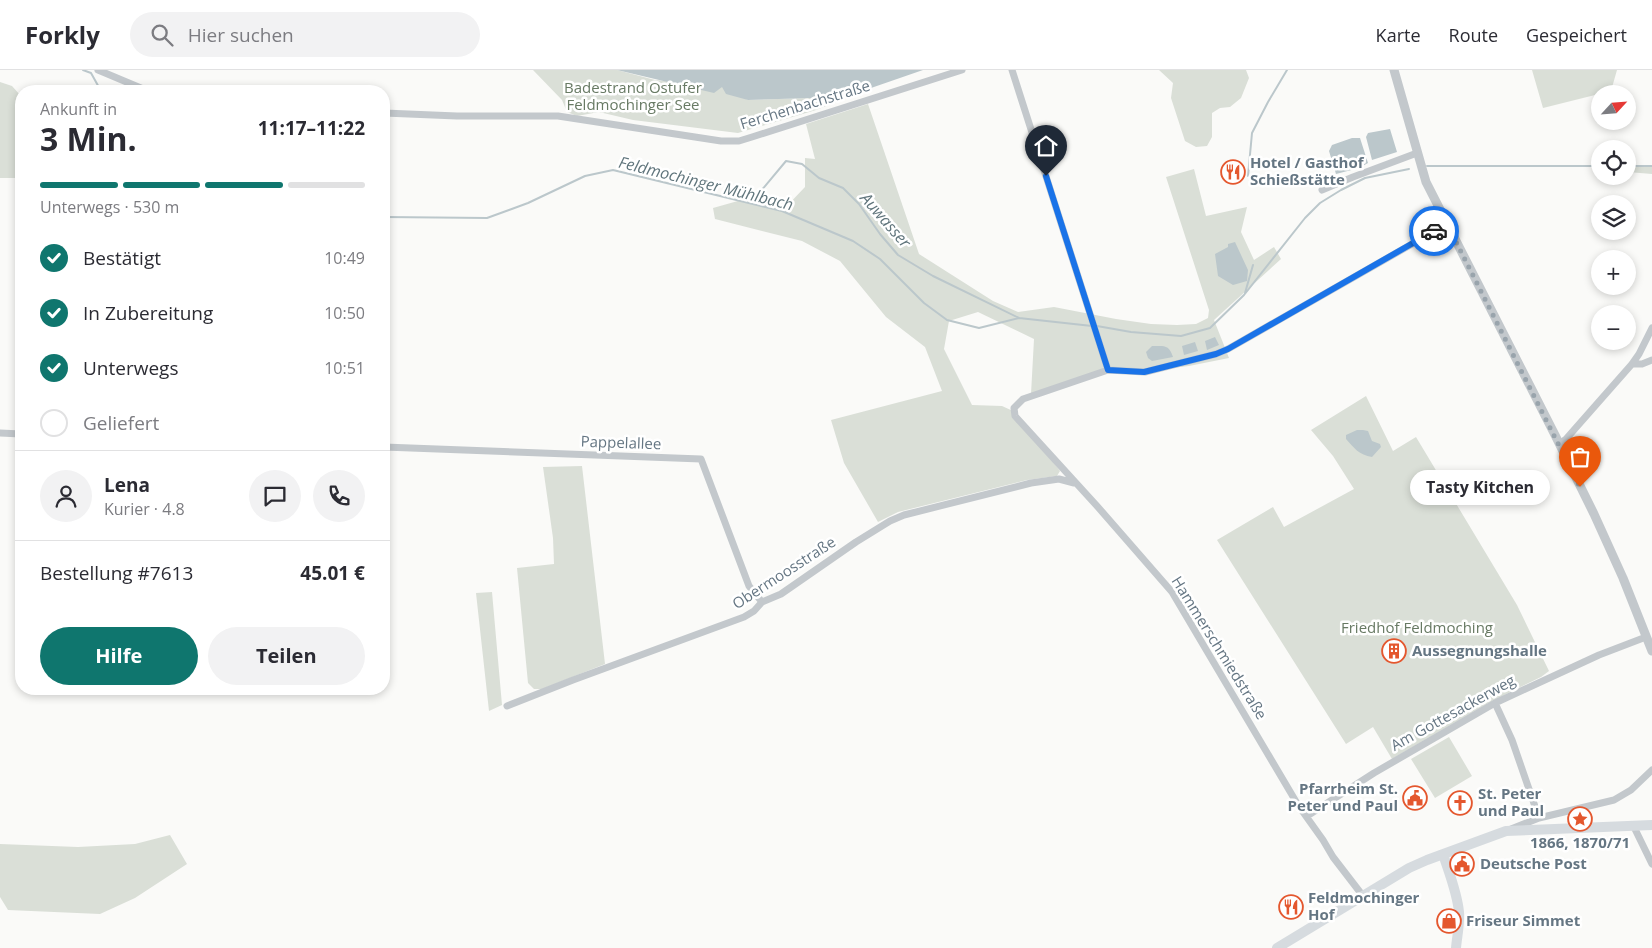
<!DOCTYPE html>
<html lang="de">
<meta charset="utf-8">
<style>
:root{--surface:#fff;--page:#f2f2f3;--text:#2b2b33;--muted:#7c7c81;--line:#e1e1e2;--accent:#0f766e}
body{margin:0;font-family:"Open Sans",sans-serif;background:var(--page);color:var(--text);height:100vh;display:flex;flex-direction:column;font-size:19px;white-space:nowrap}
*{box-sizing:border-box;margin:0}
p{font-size:16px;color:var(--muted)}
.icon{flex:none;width:28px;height:28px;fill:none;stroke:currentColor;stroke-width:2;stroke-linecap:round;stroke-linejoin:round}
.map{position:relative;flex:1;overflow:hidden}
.side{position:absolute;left:15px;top:15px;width:375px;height:610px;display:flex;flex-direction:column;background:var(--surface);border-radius:20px;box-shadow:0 2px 8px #0003}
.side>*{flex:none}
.needle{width:32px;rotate:64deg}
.tools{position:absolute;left:1591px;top:15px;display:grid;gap:10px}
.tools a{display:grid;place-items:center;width:45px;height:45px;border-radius:50%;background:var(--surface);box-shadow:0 2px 8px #0003;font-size:25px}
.pin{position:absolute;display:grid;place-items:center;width:42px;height:42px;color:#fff;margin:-51px -21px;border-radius:50% 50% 50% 0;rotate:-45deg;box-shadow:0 0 5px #0007}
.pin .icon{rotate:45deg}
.courier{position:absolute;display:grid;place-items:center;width:50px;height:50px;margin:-25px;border:4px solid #1a73e8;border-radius:50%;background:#fff;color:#222;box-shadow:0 1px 6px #0007}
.bubble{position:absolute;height:35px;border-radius:18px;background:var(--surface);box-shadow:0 2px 8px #0003;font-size:16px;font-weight:700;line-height:35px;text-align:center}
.summary em{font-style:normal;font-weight:700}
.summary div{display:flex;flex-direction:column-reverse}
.summary{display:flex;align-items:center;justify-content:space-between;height:85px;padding:0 25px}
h1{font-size:32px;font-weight:700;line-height:38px}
.bar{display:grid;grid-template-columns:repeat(4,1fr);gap:8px 5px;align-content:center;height:60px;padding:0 25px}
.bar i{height:6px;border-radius:4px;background:var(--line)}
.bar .on{background:var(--accent)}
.bar p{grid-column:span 4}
.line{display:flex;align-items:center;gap:12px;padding:0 25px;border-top:1px solid var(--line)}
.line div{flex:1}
.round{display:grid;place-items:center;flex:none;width:52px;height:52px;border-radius:26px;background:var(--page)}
ol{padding:0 25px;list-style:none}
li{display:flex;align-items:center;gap:15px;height:55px}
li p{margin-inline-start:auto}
li .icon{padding:5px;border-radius:50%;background:var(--accent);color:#fff;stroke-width:4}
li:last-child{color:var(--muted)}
li i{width:28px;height:28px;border:2px solid var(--line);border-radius:50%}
.action{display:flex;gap:10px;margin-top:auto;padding:10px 25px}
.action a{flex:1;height:58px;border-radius:30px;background:var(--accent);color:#fff;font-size:20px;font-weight:700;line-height:58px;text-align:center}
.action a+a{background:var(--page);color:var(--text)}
header{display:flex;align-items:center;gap:30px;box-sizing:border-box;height:70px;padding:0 25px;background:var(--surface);border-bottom:1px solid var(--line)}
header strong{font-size:24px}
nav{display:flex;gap:28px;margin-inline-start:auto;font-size:18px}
.search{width:350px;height:45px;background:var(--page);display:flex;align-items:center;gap:12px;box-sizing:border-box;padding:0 18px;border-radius:28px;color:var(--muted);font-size:19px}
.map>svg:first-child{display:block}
.green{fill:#dadfd7}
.water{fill:#bbc7cb}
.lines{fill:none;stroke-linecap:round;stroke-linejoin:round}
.stream{stroke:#bbc7cb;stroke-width:2}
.minor{stroke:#c3c8cc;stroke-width:7}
.tertiary{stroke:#c3c8cc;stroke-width:9}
.secondary{stroke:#d6dbdf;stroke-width:10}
.done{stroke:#99a4ac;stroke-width:5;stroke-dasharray:0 9}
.route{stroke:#1a73e8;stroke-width:6}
.labels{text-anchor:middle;stroke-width:5;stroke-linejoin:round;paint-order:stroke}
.park-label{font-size:15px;fill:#687a64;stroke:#fff}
.street-label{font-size:15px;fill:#657683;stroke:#fff}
.poi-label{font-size:15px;font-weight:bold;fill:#657683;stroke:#fff;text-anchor:start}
.water-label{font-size:16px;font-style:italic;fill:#60757c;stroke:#fff}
</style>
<header>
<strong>Forkly</strong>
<div class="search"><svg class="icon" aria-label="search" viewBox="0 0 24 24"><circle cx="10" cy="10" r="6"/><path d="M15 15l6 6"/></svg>Hier suchen</div>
<nav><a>Karte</a><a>Route</a><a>Gespeichert</a></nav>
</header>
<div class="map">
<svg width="1652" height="878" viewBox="0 0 1652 878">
<rect width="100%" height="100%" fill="#fafaf8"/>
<path class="green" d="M533,0H617L655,10L722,16L748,30L845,27L859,23L816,40L738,63L633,50L599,42L577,46L567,42L562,30Z
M1159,0H1246L1249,8L1241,28L1230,37L1220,38L1212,43V67L1207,76L1196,77L1185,71L1171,28L1173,13Z
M1532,0H1617L1611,21L1543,38Z
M0,12L12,16L21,26V108H0Z
M868,34L919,184L993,231L1018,242L1054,237L1116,249L1151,254L1177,255L1196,254L1208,248L1209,240L1166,107L1194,99L1206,146L1247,137L1241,162L1254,190L1274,177L1281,189L1214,250L1229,288L1189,296L1146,301L1108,299L1031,324L1034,269L978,242L949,251L944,279L972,335L1002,336L1013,341L1060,401L1057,406L1027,410L898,442L878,452L844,393L831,350L942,321L925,277L886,247L840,191L802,171L715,149L713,138L752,127L784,139L805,117V88L815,89L806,54Z
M1652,96V104L1628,102V97Z
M1366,326L1393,381L1416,367L1517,535L1549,601L1541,607L1492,631L1392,689L1373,657L1346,674L1217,470L1273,437L1284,457L1354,419L1333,386L1311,360Z
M582,396L605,594L542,619H534L528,613L517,498L554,494L553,468L543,397Z
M492,522L502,635L489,641L476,523Z
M1449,667L1472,706L1435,728L1411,689Z
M170,765L187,794L135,828L100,844L8,840L0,827V774L78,777L135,774Z"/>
<path class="water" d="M617,0H923L845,27L748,30L726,24L722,17L714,23Z
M1390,59L1397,82L1372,90L1366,67L1368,63Z
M1352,68H1360L1368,93L1359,98L1336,104L1329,81L1332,75Z
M1235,172L1248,200L1247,211L1233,215L1218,206L1215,184L1228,177V174Z
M1215,267L1219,275L1207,280L1205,271Z
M1195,272L1198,281L1184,285L1182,276Z
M1152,276C1164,276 1169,274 1173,287L1152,291L1148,288L1146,282Z
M1357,360H1363L1368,361L1372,371L1380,374L1381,377L1372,387C1359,385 1354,378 1346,369V365Z"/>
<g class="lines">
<path class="stream" d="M83,0L91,3L101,21
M1427,96H1600
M1628,96H1652
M1248,106L1252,63L1268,32L1287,0
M751,133L786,91L802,94L819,108L843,118L859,134L880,164L898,185L933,206L1019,248
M384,147L487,148L528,133L585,106L613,100L782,141L853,171L880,189L924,233L947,250L979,258L1019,248L1092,256
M1245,223L1253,195
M1097,256L1131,262L1181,266L1210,258L1244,225L1305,148L1320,133L1341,120L1365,108L1409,99"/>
<path class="minor" d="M98,0L148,21
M1012,0L1108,300
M384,43L457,46H558L721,71H739L752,67L962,0
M1322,120L1353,107L1417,83
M1632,294H1642L1652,290
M0,363L21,364
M1559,374L1566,369L1632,294L1639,284L1652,258
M384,377L701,389L749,516L762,532
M1495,633L1512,670L1539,748
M507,636L573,610L744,547L754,541L762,532L781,524L856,472L890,451L904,445L1031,413L1059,409L1074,413
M1307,746L1374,703L1495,633L1599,585L1646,567
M1633,755L1652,794
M1511,759L1539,748L1614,730L1631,720L1652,700
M1363,826L1333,787L1323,770L1298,735L1172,522L1097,436L1015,346L1014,338L1023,329L1108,300L1145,302L1216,284L1228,279L1447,154"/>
<path class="tertiary" d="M1394,0L1426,112L1555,365L1594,444L1623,508L1652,581"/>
<path class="secondary" d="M1443,784C1449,803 1457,822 1459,842C1460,854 1457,866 1456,878
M1277,878L1409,798L1427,790L1506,761L1652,755"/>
</g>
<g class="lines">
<path class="done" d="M1434,161L1447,154L1580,417"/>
<path class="route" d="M1046,106L1108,300L1144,302L1216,284L1228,279L1434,161"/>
</g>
<defs>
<g id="restaurant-ring" transform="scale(1.25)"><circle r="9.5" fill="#fff" stroke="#e4572e" stroke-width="1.5"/><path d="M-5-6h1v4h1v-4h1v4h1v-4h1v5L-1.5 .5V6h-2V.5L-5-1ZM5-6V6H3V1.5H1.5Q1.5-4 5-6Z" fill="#e4572e"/></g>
<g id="building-ring" transform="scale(1.25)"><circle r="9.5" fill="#fff" stroke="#e4572e" stroke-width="1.5"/><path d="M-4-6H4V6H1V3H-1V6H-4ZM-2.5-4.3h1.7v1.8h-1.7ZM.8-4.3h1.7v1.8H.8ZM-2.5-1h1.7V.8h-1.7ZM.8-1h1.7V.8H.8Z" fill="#e4572e"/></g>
<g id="civic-ring" transform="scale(1.25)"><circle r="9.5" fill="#fff" stroke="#e4572e" stroke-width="1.5"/><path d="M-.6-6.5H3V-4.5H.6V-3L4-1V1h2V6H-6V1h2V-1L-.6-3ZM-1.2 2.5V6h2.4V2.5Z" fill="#e4572e"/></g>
<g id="church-ring" transform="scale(1.25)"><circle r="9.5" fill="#fff" stroke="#e4572e" stroke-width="1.5"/><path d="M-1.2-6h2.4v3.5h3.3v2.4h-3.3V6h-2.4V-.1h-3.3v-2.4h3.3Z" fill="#e4572e"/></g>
<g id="sight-ring" transform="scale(1.25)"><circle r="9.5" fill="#fff" stroke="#e4572e" stroke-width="1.5"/><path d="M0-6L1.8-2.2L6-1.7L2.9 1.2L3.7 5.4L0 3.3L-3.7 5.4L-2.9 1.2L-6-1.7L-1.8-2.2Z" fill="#e4572e"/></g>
<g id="shop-ring" transform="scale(1.25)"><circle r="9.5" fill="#fff" stroke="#e4572e" stroke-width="1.5"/><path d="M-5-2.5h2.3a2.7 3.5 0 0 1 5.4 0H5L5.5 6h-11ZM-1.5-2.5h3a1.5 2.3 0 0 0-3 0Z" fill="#e4572e"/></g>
</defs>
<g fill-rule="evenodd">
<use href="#restaurant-ring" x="1233" y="102"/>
<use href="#building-ring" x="1394" y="581"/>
<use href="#civic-ring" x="1415" y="728"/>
<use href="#church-ring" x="1460" y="733"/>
<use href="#sight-ring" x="1580" y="749"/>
<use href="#civic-ring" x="1462" y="794"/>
<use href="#restaurant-ring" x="1291" y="837"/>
<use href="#shop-ring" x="1449" y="851"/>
</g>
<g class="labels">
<g class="park-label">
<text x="633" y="23">Badestrand Ostufer<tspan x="633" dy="17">Feldmochinger See</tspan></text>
<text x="1417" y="563">Friedhof Feldmoching</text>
</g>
<g class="street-label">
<text transform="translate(805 35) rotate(-17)" y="5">Ferchenbachstraße</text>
<text transform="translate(621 373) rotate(2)" y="5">Pappelallee</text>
<text transform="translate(784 503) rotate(-33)" y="5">Obermoosstraße</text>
<text transform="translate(1219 578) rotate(58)" y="5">Hammerschmiedstraße</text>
<text transform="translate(1453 643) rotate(-29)" y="5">Am Gottesackerweg</text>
</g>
<g class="poi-label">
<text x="1250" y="98">Hotel / Gasthof<tspan x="1250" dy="17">Schießstätte</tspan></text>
<text x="1412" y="586">Aussegnungshalle</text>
<text x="1398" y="724" text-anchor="end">Pfarrheim St.<tspan x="1398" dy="17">Peter und Paul</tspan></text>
<text x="1478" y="729">St. Peter<tspan x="1478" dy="17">und Paul</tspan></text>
<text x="1580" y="778" text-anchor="middle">1866, 1870/71</text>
<text x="1480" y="799">Deutsche Post</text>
<text x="1308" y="833">Feldmochinger<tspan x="1308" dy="17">Hof</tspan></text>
<text x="1466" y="856">Friseur Simmet</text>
</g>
<g class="water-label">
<text transform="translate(706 113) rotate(14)" y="6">Feldmochinger Mühlbach</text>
<text transform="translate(886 150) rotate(49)" y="6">Auwasser</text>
</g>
</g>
</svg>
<div class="tools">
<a><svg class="needle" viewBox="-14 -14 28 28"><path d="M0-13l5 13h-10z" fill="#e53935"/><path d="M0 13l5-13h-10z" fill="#7c7c81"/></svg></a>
<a><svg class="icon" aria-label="locate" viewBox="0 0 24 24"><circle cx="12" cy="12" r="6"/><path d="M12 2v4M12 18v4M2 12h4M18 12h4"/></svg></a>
<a><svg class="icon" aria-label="layers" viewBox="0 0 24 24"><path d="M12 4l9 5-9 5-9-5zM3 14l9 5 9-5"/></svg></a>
<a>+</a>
<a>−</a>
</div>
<div class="pin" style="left:1580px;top:417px;background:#ea580c"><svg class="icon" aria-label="bag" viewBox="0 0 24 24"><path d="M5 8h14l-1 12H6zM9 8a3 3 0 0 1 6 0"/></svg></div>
<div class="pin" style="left:1046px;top:106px;background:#1f2937"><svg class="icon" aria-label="home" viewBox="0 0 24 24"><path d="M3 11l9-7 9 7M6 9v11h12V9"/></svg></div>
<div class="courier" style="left:1434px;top:161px"><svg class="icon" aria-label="car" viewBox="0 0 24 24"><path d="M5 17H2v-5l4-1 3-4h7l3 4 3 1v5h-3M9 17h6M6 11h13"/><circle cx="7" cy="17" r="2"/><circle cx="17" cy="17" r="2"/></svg></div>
<div class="bubble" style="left:1410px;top:400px;width:140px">Tasty Kitchen</div>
<section class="side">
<div class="summary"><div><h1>3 Min.</h1><p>Ankunft in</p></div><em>11:17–11:22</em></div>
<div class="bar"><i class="on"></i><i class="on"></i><i class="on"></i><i></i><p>Unterwegs · 530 m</p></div>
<ol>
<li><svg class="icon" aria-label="check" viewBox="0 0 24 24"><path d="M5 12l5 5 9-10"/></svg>Bestätigt<p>10:49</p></li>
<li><svg class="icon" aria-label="check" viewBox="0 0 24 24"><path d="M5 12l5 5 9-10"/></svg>In Zubereitung<p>10:50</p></li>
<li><svg class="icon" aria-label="check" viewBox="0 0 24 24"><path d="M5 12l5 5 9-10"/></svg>Unterwegs<p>10:51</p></li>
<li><i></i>Geliefert</li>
</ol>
<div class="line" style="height:90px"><a class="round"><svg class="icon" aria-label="person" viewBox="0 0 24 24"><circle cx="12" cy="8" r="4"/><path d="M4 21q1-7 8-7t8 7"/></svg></a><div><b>Lena</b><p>Kurier · 4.8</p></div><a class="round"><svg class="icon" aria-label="chat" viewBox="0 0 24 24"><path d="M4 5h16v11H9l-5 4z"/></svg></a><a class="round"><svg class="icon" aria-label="phone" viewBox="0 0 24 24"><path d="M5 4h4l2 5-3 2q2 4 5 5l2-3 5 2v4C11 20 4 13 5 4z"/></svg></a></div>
<div class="line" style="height:65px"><div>Bestellung #7613</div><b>45.01 €</b></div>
<div class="action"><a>Hilfe</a><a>Teilen</a></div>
</section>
</div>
